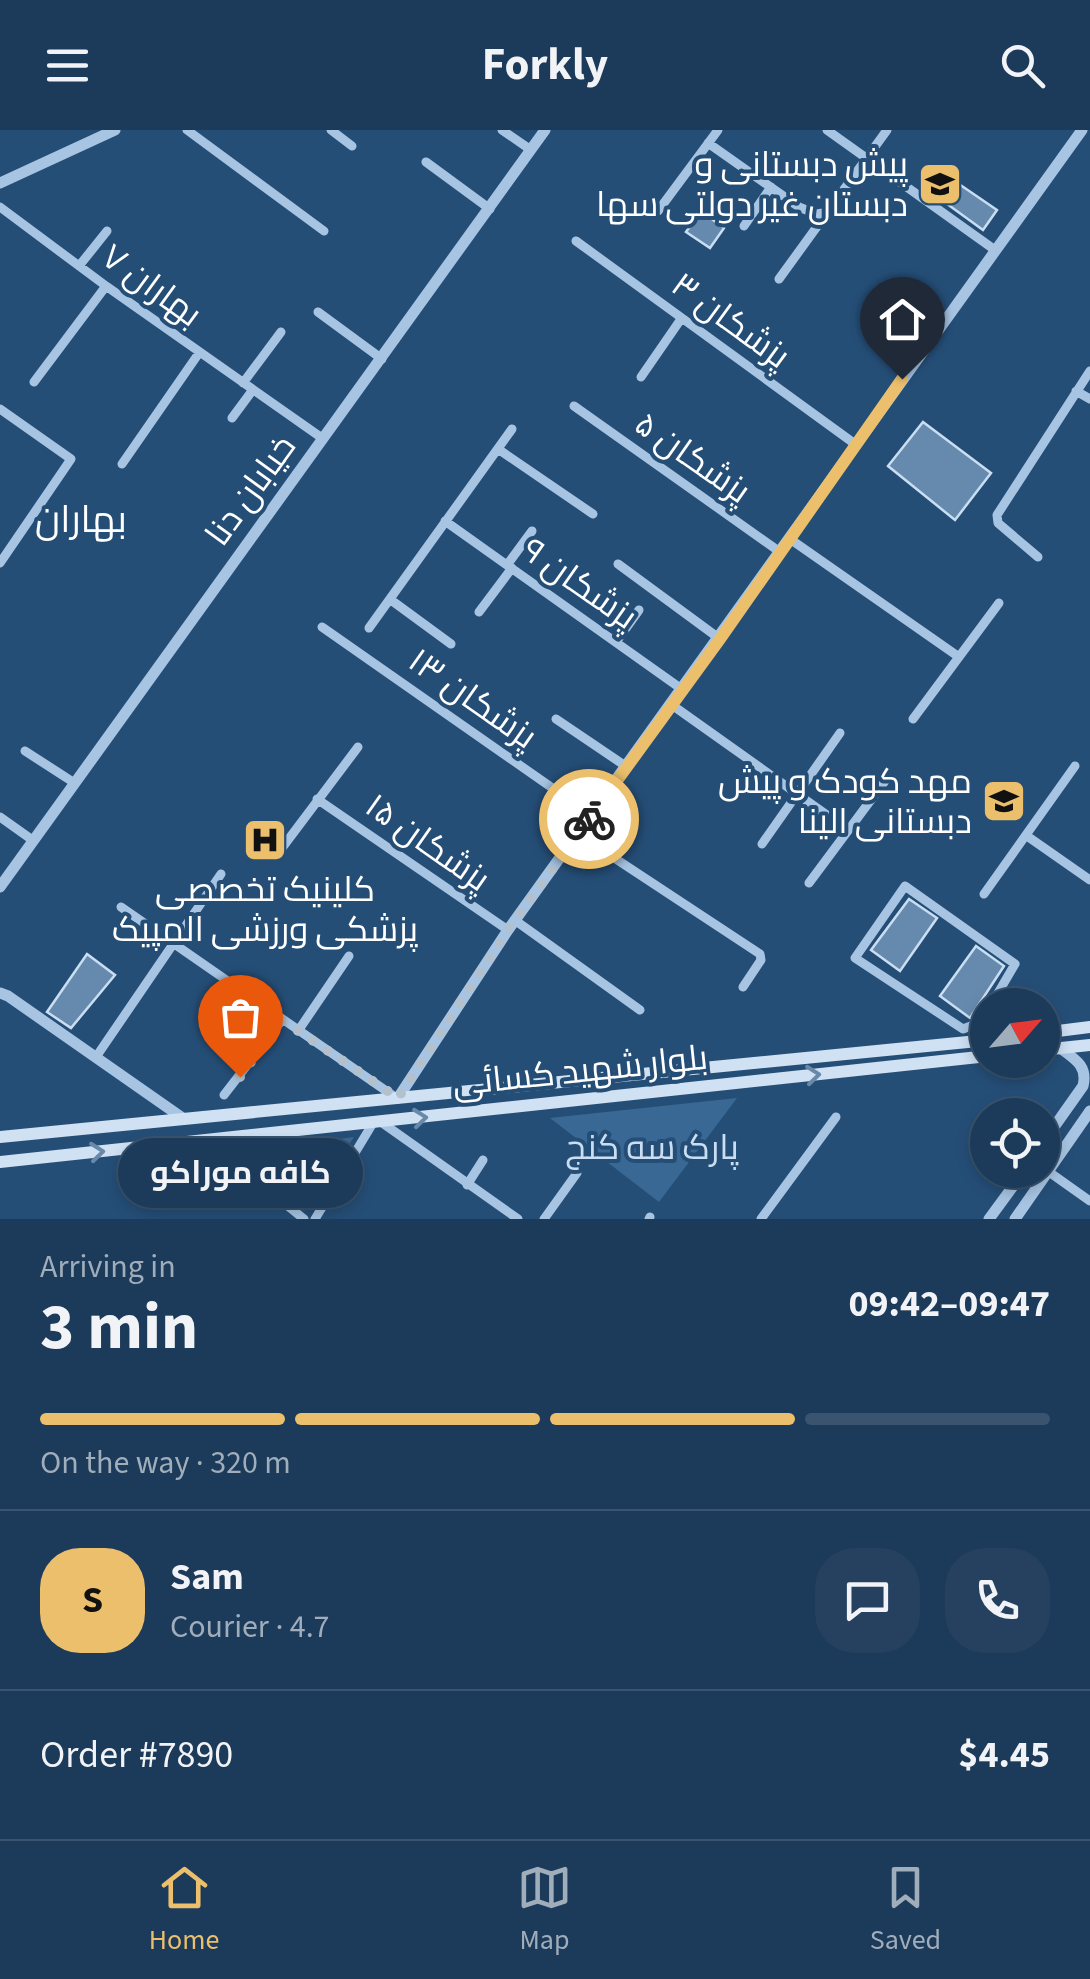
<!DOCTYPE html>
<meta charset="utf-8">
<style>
:root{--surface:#1c3a59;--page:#25415f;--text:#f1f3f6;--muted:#a0adba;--line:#3a546f;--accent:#ebbf6c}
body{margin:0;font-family:"Source Sans 3",Cairo,sans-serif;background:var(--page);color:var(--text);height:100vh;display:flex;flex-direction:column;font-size:38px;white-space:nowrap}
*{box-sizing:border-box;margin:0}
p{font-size:32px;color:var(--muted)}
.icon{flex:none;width:55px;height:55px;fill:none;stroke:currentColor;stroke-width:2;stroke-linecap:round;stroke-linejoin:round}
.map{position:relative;height:1089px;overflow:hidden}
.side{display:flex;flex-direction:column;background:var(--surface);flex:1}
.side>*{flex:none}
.needle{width:65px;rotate:62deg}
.buttons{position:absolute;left:970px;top:858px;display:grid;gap:20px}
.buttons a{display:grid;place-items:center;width:90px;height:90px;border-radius:50%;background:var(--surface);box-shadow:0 5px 15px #0003,0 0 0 2px var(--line);font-size:50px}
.pin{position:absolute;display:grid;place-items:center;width:85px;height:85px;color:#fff;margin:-102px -42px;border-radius:50% 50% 50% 0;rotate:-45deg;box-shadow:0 0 10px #0007}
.pin .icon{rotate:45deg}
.courier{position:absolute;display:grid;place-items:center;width:100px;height:100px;margin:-50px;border:8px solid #ebbf6c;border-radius:50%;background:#fff;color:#222;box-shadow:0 2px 12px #0007}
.bubble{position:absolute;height:70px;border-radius:35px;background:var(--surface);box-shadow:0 5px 15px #0003,0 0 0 2px var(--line);font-size:32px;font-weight:700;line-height:70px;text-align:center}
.summary em{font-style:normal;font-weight:700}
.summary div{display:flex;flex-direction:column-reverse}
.summary{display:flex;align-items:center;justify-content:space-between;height:170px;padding:0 40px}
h1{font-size:65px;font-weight:700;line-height:75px}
.bar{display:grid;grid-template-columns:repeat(4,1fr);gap:15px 10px;align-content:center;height:120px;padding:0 40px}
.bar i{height:12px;border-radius:8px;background:var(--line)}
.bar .current{background:var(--accent)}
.bar p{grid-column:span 4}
.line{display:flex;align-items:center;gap:25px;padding:0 40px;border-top:2px solid var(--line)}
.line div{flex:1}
.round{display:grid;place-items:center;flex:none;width:105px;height:105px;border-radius:40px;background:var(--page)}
header{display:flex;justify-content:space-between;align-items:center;height:130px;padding:0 40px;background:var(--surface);font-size:45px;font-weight:700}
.tab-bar{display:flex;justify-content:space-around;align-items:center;height:140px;border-top:2px solid var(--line);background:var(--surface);font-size:28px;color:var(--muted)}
.tab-bar a{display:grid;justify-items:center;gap:5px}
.tab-bar .current{color:var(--accent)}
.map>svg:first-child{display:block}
.green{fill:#396894}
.building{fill:#668aae;stroke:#c9def2;stroke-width:2.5}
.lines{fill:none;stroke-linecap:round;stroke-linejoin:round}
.minor{stroke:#a7c5e3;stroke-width:9}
.tertiary{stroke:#a7c5e3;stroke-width:11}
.secondary{stroke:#cfe1f3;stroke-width:12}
.oneway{stroke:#6989a9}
.done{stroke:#b3c1cf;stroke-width:10;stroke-dasharray:0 18}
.route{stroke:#ebbf6c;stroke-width:12}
.labels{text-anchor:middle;stroke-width:8;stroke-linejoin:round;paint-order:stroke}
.poi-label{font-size:35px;fill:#fff;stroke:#254e77;text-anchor:end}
.street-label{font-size:35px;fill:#fff;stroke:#254e77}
.park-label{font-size:35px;fill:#c9def2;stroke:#254e77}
.neighbourhood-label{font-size:38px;fill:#fff;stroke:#254e77}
</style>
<header><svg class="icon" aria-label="menu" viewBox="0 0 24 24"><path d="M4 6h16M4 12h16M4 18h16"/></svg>Forkly<svg class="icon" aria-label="search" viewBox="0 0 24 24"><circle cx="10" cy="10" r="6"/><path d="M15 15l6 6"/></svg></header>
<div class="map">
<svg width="1090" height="1089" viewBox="0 0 1090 1089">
<rect width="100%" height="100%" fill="#254e77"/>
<path class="green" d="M737,968L659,1072L550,988Z
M354,1007L304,1081L230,1022Z"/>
<path class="building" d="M956,52L997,80L983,100L943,71Z
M701,81L724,98L710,118L686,102Z
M923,292L991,343L955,390L888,336Z
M909,769L937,788L900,841L871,820Z
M976,816L1004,836L970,888L940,866Z
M87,824L115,845L71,898L47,882Z"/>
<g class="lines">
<path class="minor" d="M187,0L324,101
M331,0L352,16
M502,0L531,20
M827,0L995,120
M708,13L799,77L816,84L830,82
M426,32L490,79
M0,77L106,156L322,308
M658,81L718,0
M744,96L771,57
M576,111L855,314
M79,136L107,101
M779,149L887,0
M318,182L382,229
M641,247L681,189
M34,252L106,156
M243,253L281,202
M1076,261L1090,269
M574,276L780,422
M0,279L71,329L0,433
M232,288L252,261
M498,319L593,384
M122,334L199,223
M445,391L683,560
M790,409L959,527
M1038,427L998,393L997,385L1090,241
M618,434L720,509
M507,435L532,401
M391,470L451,514
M479,482L512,438
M322,497L591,685
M369,498L512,299
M616,512L639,480
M672,575L848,700
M556,589L627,637
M913,589L999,473
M25,621L73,652
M317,669L508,800
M0,687L31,709
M578,704L760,824L761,830L743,857
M1027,706L1090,750
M762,714L840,603
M282,718L358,617
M809,753L885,651
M984,764L1075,636
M121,777L395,967
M516,791L640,880
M988,881L981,892L963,899L855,828L905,756L1015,834L991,875
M298,901L349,826
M96,927L221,744
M224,965L282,890
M381,992L518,1089
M207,1011L304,1089
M1042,1037L1090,1071
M467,1055L483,1030
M315,1089L373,993
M544,1089L577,1043
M649,1089L650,1087
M761,1089L836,987"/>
<path class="tertiary" d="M0,53L115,0
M0,757L545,0
M0,863L8,866L184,989
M398,968L508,800L1082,0
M1042,1014L1083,956C1088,936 1075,929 1060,918
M989,1089L1025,1040
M1015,1089L1090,981"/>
<path class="secondary" d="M1042,903L1090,897
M1042,920L1090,915
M0,1007L988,910
M0,1032L988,926"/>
</g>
<defs><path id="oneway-chevron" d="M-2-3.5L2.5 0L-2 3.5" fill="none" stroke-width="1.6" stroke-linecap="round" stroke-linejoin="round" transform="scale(2.5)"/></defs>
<g class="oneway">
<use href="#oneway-chevron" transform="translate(813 945) rotate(-6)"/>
<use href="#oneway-chevron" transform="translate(420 988) rotate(-6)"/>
<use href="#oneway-chevron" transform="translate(97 1022) rotate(-6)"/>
</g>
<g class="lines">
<path class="done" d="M240,947L282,890L398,968L508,800L589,689"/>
<path class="route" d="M589,689L720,509L902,249"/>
</g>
<defs>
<g id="school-square" transform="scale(2.25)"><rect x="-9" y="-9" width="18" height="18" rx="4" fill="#ebbf6c" stroke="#254e77"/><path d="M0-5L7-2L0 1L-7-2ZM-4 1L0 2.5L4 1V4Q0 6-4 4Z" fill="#111"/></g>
<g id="hospital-square" transform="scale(2.25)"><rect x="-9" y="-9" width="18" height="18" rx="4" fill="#ebbf6c" stroke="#254e77"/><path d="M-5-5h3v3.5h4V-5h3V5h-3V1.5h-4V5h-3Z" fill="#111"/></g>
</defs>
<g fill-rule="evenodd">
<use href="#school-square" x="940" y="54"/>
<use href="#school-square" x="1004" y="671"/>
<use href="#hospital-square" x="265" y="710"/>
</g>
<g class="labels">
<g class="poi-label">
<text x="908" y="46">پیش دبستانی و<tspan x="908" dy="40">دبستان غیر دولتی سها</tspan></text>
<text x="972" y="663">مهد کودک و پیش<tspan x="972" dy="40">دبستانی الینا</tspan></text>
<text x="265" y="771" text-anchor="middle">کلینیک تخصصی<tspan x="265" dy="40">پزشکی ورزشی المپیک</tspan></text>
</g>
<g class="street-label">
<text transform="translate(152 155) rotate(36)" y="12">۷ بهاران</text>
<text transform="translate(731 190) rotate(36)" y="12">۳ پزشکان</text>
<text transform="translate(693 327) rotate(35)" y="12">۵ پزشکان</text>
<text transform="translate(250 360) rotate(-54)" y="12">خیابان دنا</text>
<text transform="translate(580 453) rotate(35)" y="12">۹ پزشکان</text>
<text transform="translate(473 568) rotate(35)" y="12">۱۳ پزشکان</text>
<text transform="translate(428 712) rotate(35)" y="12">۱۵ پزشکان</text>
<text transform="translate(580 940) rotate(-6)" y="12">بلوار شهید کسائی</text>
</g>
<g class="park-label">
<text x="652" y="1029">پارک سه کنج</text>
</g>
<g class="neighbourhood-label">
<text x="81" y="402">بهاران</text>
</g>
</g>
</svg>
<div class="buttons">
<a><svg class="needle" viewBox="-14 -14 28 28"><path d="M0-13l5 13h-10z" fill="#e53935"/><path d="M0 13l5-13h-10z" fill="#a0adba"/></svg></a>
<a><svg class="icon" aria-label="locate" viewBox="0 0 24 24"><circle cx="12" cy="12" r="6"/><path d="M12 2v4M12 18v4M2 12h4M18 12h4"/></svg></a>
</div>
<div class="pin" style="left:240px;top:947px;background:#ea580c"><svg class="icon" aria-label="bag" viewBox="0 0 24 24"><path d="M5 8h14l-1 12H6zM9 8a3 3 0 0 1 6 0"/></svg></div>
<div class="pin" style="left:902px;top:249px;background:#1f2937"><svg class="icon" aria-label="home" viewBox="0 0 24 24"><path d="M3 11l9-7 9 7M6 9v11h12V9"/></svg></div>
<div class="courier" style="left:589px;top:689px"><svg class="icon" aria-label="bike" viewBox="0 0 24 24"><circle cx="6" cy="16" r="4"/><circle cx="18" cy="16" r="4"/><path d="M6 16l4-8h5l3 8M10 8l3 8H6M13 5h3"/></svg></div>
<div class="bubble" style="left:118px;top:1008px;width:245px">کافه موراکو</div>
</div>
<section class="side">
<div class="summary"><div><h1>3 min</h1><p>Arriving in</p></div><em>09:42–09:47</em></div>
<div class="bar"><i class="current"></i><i class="current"></i><i class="current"></i><i></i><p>On the way · 320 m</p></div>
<div class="line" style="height:180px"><b class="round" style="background:var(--accent);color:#111">S</b><div><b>Sam</b><p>Courier · 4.7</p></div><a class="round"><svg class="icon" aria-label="chat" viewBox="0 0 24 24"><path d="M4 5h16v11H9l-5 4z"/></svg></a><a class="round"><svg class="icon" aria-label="phone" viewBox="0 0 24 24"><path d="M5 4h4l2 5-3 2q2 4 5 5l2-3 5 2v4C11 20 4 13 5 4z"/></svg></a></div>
<div class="line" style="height:130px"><div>Order #7890</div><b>$4.45</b></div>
</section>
<nav class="tab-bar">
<a class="current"><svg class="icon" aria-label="home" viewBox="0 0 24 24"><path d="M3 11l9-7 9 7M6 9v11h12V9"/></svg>Home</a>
<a><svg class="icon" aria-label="map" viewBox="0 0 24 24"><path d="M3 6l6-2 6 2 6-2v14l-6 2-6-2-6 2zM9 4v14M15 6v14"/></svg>Map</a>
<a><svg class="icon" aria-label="saved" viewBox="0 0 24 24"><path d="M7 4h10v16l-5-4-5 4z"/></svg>Saved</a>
</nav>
